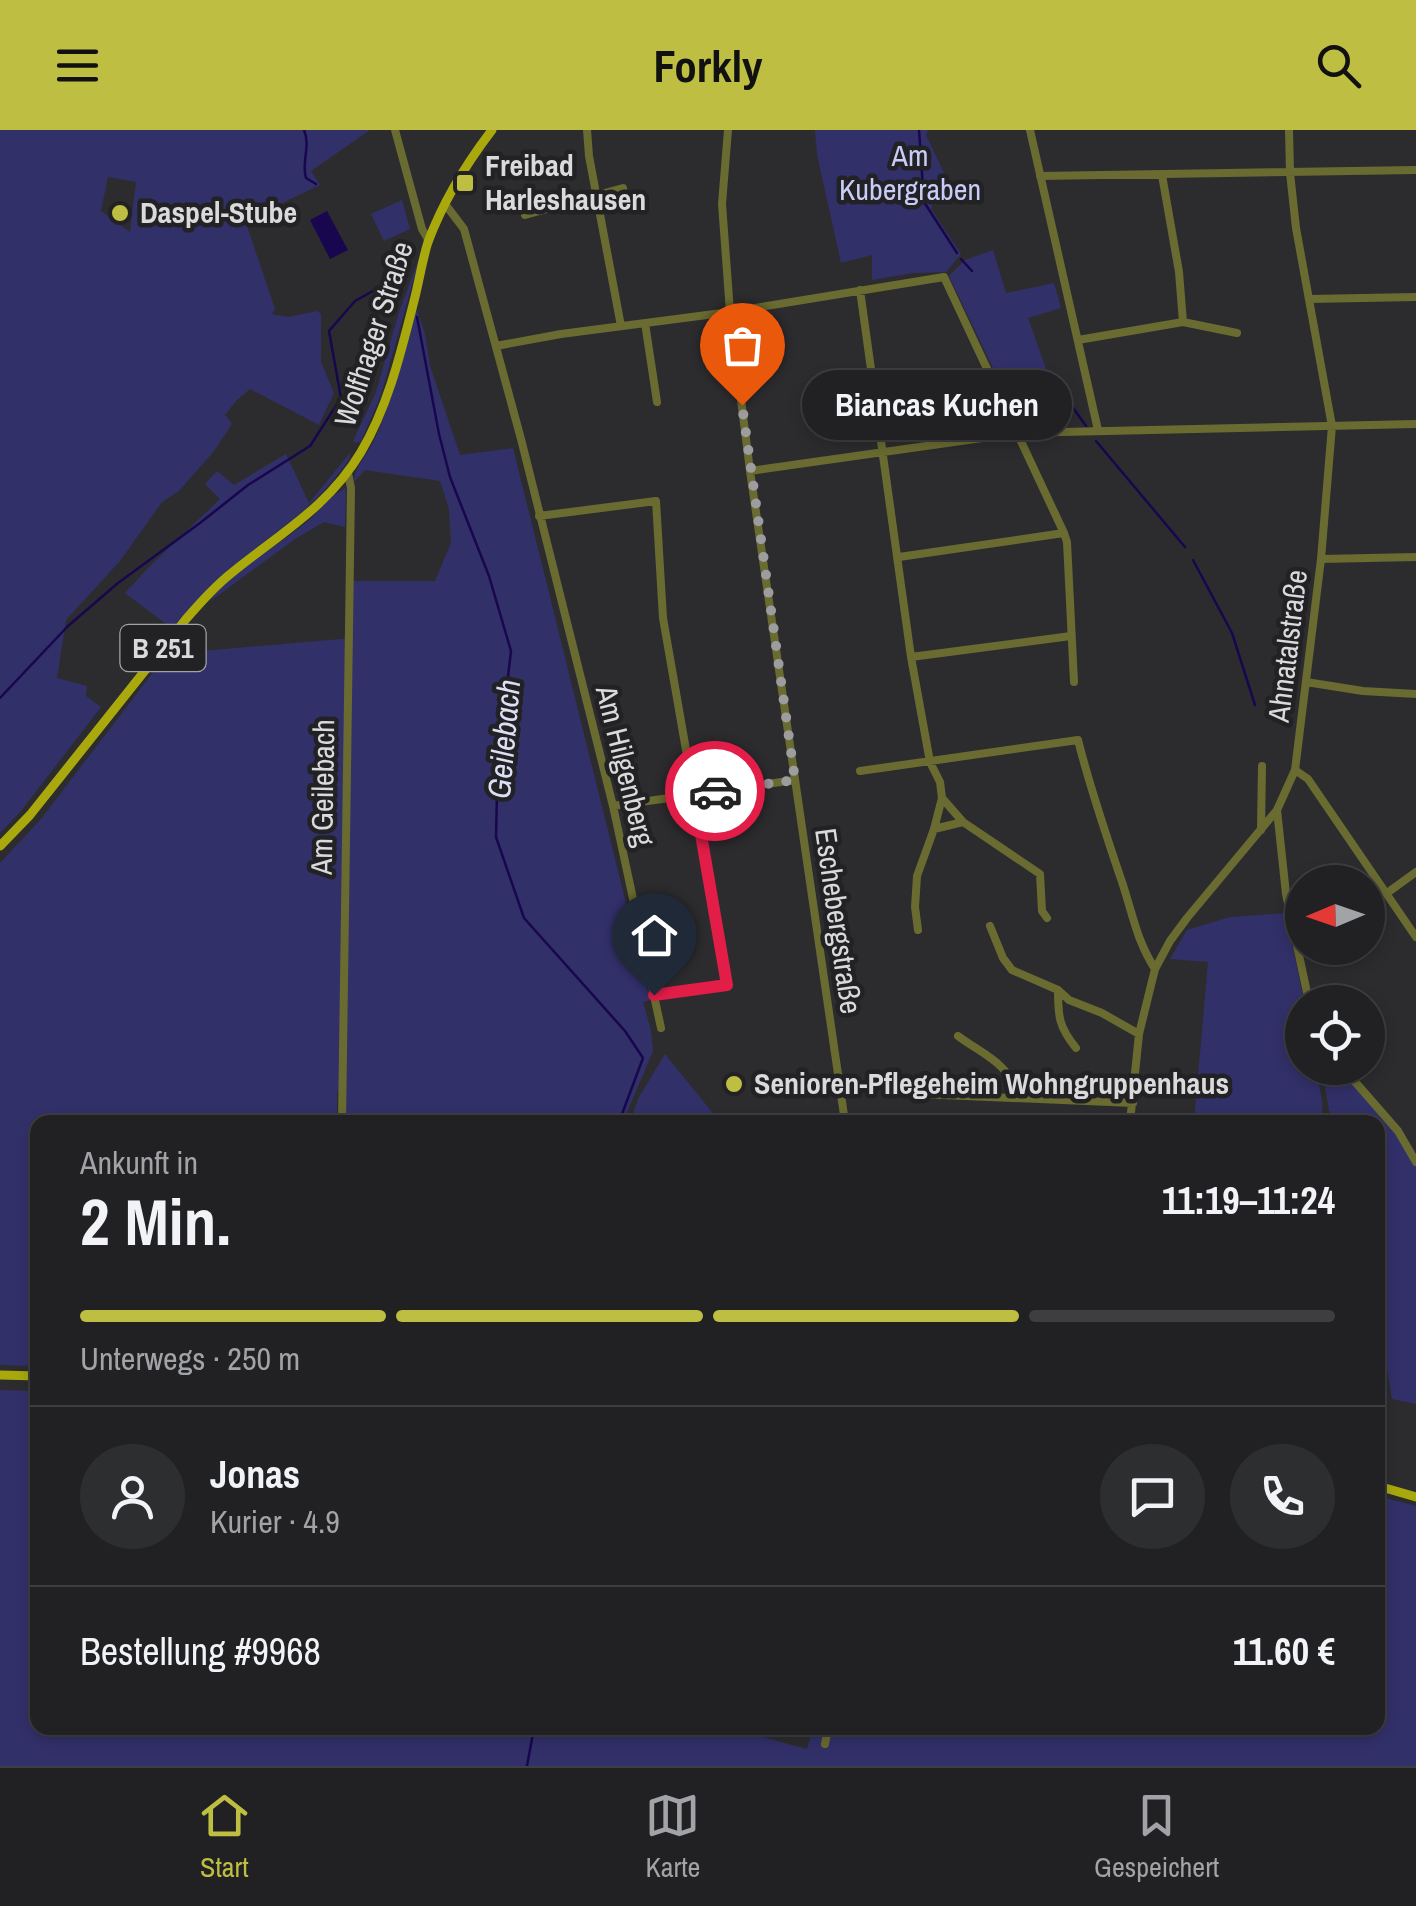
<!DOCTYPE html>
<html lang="de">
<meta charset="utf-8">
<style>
:root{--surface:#212123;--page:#2d2e30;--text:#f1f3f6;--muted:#a2a3a6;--line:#3e3e41;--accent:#bebf42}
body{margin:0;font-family:"Archivo Narrow",sans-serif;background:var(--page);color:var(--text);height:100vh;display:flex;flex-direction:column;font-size:38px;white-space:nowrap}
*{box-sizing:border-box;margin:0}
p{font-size:32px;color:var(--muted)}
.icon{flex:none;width:55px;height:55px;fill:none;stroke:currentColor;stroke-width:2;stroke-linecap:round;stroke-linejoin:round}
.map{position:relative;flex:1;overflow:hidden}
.side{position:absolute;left:30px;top:985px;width:1355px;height:620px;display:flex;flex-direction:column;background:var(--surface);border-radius:20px;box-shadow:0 5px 15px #0003,0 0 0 2px var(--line)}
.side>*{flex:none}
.needle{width:65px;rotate:268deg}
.buttons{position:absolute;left:1285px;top:735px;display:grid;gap:20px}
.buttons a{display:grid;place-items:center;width:100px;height:100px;border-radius:50%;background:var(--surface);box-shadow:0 5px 15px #0003,0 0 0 2px var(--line);font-size:50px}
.pin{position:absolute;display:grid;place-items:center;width:85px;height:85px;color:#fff;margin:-102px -42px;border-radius:50% 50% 50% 0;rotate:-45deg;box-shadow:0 0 10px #0007}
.pin .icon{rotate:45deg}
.courier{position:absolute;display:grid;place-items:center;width:100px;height:100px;margin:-50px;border:8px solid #e11d48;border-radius:50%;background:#fff;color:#222;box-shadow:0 2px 12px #0007}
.bubble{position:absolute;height:70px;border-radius:35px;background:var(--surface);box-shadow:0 5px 15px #0003,0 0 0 2px var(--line);font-size:32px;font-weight:700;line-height:70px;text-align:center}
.headline em{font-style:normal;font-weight:700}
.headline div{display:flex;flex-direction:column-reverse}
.headline{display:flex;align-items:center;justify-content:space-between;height:170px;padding:0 50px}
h1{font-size:65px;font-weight:700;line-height:75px}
.bar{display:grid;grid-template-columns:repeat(4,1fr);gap:15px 10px;align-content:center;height:120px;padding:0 50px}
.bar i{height:12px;border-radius:8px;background:var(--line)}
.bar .current{background:var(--accent)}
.bar p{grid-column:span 4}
.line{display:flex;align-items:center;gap:25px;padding:0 50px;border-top:2px solid var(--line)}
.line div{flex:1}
.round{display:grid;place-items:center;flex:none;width:105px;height:105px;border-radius:52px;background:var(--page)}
header{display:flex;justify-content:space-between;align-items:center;height:130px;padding:0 50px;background:var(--accent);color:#111;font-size:45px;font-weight:700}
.dock{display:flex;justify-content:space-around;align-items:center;height:140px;border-top:2px solid var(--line);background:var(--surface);font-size:28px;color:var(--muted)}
.dock a{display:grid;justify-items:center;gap:5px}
.dock .current{color:var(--accent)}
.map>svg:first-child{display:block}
.green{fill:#323069;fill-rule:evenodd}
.water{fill:#18074f}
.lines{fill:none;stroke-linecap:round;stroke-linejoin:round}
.stream{stroke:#18074f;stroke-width:2.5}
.minor{stroke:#6a6b31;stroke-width:8}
.major{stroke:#a9a90e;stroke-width:9}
.done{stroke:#9d9d9f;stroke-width:10;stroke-dasharray:0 18}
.route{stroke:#e11d48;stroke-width:12}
.poi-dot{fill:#bebf42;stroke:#222225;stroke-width:4}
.labels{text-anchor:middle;stroke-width:9;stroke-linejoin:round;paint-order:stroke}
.shield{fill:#222225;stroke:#a3a3a5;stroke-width:2.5}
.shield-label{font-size:28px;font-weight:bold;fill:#dadadc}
.park-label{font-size:30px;fill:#c9ccf7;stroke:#222225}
.poi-label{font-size:30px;font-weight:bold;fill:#dadadc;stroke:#222225;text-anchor:start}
.street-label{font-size:30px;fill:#dadadc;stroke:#222225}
.water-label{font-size:32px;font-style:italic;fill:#dddff5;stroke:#222225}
</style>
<header><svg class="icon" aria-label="menu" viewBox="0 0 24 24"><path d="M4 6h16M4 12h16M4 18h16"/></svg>Forkly<svg class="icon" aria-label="search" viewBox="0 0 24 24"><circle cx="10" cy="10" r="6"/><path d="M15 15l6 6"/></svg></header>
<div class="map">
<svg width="1416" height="1636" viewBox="0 0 1416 1636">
<rect width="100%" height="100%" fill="#2c2c2f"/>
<path class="green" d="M0,0H370L311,41L320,55L261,83L247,96L275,179L272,184L288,187L317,181L321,184V232L334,263L319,295L250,259L237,270L225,285L232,294L214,321L179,361L162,372L120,431L66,490L57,548L87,556L86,566L101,577L21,681L0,703ZM108,47L136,52L130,102L101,81Z
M815,0H928L926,5L944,43L931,79L961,124L946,142L913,143L872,150V125L841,133L817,24Z
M402,70L410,99L384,111L371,84Z
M422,120L381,265L361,311L356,313L353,311L376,262L399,182Z
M993,120L1006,163L1054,153L1061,178L1028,188L1051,253L1002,257L949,146L965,130Z
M417,180L425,204L430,236L460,325L513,318L650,870L643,872L651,900L653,921L623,992H345V961L337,962V992H38L37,1225L32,1224L33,1236L0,1235V733L41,689L167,524L353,508V451H435L451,413L449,379L440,351L365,340L355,351L354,349C356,336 366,326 372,314C394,274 397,220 417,180Z
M350,323V328C314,381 276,400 229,439C209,455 193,476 174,495L169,496L125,463L148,438L220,369L205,354L217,341L234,355L286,324L309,373Z
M346,358L345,397L324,392L295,409L209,472C232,440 273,419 303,395C318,384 329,365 346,358Z
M1286,783L1304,872L1302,938H1316L1322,971V992H1194L1208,832L1170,829L1187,800L1230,787Z
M665,924L720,992H630L639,967Z
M1322,938H1340L1399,1006L1416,1036V1274L1392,1269L1378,1182V992H1331Z
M0,1260L37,1261L38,1598H736L744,1602L807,1619L813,1598H1378V1366L1416,1376V1636H0Z"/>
<path class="water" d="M327,81L348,120L330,129L310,90Z"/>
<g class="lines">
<path class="stream" d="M304,0C311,16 301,33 306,48L316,54
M919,0L924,72L957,123
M961,129L972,141
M417,187L439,304L450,347L489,446L511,521L503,590L497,663L496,707L524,788L625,901L643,928L619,992
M1056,254L1086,296
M1096,311L1185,417
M1193,430L1232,503L1255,575
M0,568L68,496L118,453L200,393L248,355L310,316L341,268L329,201L355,171L380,157
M527,1636L534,1598"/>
<path class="minor" d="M395,0L422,99L429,111
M587,0L589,26L621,196
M728,0L722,74L730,182L750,341L845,992
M1030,0L1098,300
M1040,46L1416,40
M445,74L464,99L521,309L613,676L661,898
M525,85L623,58
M860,160L911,527L930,632L940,652L942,668L934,699L917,746L915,777L918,800
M1309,169L1416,167
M1183,192L1237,203
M645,193L657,272
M1078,210L1183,192L1179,142L1162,45
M496,216L561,204L730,182L944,147L1064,403L1067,412L1074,552
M750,341L1018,303L1416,294
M539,386L656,371L663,488L727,855L654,865
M899,427L1064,403
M1321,429L1416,427
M911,527L1071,506
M1306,552L1363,561L1416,564
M1295,640L1308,649L1416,807
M860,641L1078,610C1090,658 1106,705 1122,752C1133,785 1136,809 1155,839
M942,668L963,692L1040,744L1042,781L1047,788
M613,676L795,650
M1277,680L1286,764L1309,872
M934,699L963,692
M1261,700L1262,636
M1387,763L1416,742
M990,796L1003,828L1012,840L1058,860L1069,870L1102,883L1139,904
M1058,860C1058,887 1059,897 1076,918
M958,906C985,926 1008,932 1019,967
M1343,938L1398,1001L1416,1032
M918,964L1133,973
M342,992L351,358L348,343
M1130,992L1139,904L1155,839L1170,811L1187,788L1277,680L1295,640L1321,429L1332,296L1296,98L1290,43L1289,0
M825,1614L828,1598"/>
<path class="major" d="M0,716L30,685L186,489C201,472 216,455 234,441C281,403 329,376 361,322C388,277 401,222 414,171C419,152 422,131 428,112C443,72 466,34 492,0
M0,1245L38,1246
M1378,1356L1416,1367"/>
</g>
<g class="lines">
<path class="done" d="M715,661L795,650L742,275"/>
<path class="route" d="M654,865L727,855L694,664L715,661"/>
</g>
<g class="poi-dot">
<rect x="455" y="43" width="20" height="20" rx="5"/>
<circle cx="120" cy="83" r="10"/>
<circle cx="734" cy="954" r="10"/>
</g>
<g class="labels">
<rect class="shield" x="120.5" y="495" width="85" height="46" rx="8"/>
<g class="shield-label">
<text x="163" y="528">B 251</text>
</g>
<g class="park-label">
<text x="910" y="36">Am<tspan x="910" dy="34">Kubergraben</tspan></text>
</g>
<g class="poi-label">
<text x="485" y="46">Freibad<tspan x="485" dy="34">Harleshausen</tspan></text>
<text x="140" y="93">Daspel-Stube</text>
<text x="754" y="964">Senioren-Pflegeheim Wohngruppenhaus</text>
</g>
<g class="street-label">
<text transform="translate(374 204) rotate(-72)" y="10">Wolfhager Straße</text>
<text transform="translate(1288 516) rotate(-83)" y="10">Ahnatalstraße</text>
<text transform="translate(625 636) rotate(76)" y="10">Am Hilgenberg</text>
<text transform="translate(323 667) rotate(-89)" y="10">Am Geilebach</text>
<text transform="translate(838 791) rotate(82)" y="10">Eschebergstraße</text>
</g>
<g class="water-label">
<text transform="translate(504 609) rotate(-85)" y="11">Geilebach</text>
</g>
</g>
</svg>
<div class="buttons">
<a><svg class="needle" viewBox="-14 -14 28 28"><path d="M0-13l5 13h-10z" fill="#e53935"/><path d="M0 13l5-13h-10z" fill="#a2a3a6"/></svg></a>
<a><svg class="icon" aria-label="locate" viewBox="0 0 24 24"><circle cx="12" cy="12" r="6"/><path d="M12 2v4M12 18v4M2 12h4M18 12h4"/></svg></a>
</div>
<div class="pin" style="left:742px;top:275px;background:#ea580c"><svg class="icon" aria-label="bag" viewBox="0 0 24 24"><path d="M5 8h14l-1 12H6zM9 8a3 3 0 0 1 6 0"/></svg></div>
<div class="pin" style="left:654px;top:865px;background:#1f2937"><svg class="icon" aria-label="home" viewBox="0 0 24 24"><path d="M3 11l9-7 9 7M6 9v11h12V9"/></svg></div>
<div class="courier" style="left:715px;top:661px"><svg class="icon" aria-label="car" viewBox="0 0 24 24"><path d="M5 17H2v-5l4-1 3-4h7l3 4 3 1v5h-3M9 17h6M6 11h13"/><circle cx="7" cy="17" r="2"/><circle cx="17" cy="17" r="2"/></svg></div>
<div class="bubble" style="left:802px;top:240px;width:270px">Biancas Kuchen</div>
<section class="side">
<div class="headline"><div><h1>2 Min.</h1><p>Ankunft in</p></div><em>11:19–11:24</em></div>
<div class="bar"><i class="current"></i><i class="current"></i><i class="current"></i><i></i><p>Unterwegs · 250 m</p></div>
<div class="line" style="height:180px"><a class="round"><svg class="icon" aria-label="person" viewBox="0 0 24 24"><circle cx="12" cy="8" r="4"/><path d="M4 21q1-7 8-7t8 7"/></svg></a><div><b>Jonas</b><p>Kurier · 4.9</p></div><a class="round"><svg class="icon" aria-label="chat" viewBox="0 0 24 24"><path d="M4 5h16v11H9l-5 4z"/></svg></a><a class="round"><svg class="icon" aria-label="phone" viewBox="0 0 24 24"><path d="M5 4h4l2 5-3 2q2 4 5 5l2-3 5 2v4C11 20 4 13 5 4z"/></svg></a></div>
<div class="line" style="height:130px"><div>Bestellung #9968</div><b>11.60 €</b></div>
</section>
</div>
<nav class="dock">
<a class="current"><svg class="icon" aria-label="home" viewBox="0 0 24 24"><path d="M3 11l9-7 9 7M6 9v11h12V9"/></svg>Start</a>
<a><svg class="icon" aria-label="map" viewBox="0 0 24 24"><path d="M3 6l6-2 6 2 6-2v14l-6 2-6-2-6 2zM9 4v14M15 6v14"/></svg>Karte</a>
<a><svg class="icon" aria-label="saved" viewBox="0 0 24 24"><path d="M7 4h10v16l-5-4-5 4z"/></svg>Gespeichert</a>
</nav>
